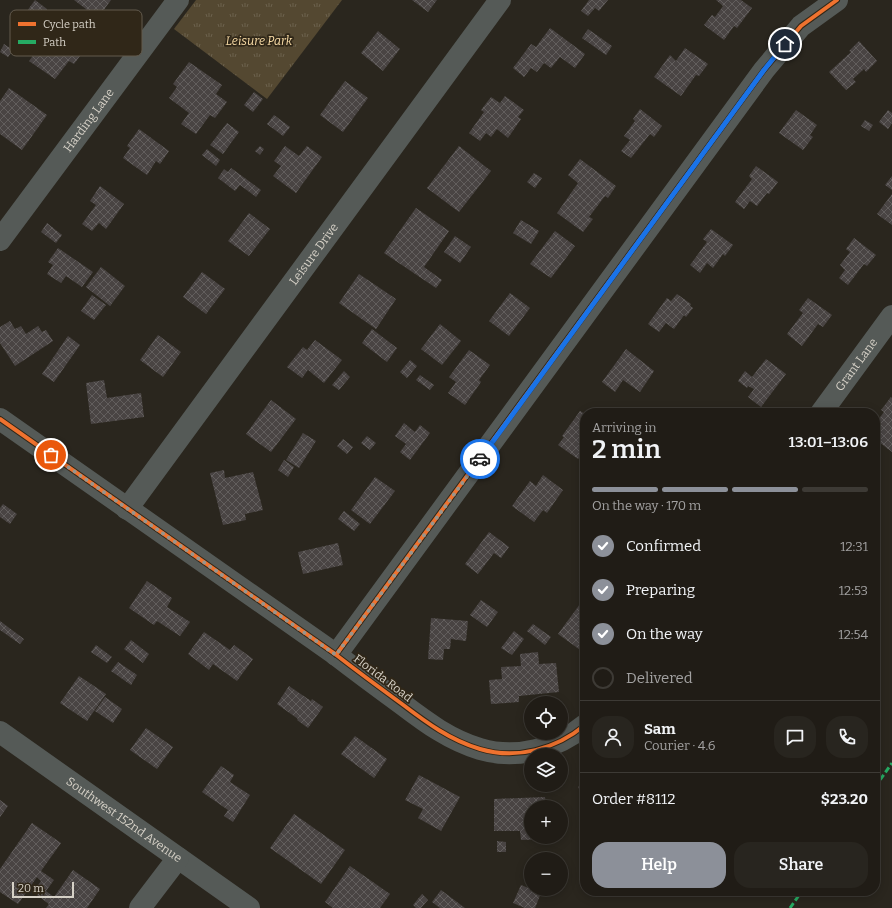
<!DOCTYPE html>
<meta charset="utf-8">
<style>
:root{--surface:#201c16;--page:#28251f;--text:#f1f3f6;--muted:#a2a1a1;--line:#3d3a35;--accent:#8c9099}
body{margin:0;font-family:Bitter,serif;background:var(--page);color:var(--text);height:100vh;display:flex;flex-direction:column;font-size:15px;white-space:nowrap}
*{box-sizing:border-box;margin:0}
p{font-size:13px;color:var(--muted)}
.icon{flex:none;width:22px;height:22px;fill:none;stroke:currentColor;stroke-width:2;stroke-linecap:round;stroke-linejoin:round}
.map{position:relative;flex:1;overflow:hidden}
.details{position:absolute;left:580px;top:408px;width:300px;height:488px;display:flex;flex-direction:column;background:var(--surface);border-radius:16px;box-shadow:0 2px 10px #0003,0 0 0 1px var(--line)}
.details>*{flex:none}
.tools{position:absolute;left:524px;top:696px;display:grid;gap:8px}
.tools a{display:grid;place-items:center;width:44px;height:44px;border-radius:50%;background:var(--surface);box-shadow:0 2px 10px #0003,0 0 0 1px var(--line);font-size:20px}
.scale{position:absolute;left:12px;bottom:10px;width:62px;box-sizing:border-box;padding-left:4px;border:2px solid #d6d1c7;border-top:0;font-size:11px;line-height:14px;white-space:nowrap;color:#d6d1c7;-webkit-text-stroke:3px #302718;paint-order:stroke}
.pin{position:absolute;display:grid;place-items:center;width:34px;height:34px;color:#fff;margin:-17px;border:2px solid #fff;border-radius:50%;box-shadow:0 1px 4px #0007}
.courier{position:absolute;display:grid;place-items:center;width:40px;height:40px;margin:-20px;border:3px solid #1a73e8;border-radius:50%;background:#fff;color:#222;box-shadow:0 1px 5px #0007}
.head em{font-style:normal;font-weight:600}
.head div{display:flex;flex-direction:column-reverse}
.head{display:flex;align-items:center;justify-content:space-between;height:68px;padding:0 12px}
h1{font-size:26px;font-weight:600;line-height:30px}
.bar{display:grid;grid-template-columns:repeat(4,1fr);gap:6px 4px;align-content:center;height:48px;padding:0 12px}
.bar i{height:5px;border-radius:3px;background:var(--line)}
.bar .active{background:var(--accent)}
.bar p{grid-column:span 4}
.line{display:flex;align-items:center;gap:10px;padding:0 12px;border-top:1px solid var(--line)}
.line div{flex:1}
.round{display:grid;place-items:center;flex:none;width:42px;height:42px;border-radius:16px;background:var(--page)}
ol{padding:0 12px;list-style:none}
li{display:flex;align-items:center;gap:12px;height:44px}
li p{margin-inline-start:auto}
li .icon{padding:4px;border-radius:50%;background:var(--accent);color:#fff;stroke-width:4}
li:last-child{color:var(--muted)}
li i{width:22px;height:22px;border:2px solid var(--line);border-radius:50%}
.primary-button{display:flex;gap:8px;margin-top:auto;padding:8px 12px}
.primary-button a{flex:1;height:46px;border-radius:16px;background:var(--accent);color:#fff;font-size:16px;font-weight:600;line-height:46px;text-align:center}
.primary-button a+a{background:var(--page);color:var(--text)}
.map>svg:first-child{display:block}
.park{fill:url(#park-tufts)}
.building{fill:url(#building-cross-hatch)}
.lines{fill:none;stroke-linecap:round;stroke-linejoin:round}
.minor{stroke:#555a57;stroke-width:22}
.quiet{stroke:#26ab63;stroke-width:3;stroke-dasharray:6 3;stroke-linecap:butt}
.cycleway-casing{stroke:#302718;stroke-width:6}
.cycleway{stroke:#ef722f;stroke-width:4}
.done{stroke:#9a958c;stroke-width:4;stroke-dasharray:0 7.2}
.route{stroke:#1a73e8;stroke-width:5}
.labels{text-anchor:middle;stroke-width:3.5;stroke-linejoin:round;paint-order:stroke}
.park-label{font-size:12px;font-style:italic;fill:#fbdea8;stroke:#302718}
.street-label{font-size:12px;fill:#d6d1c7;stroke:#302718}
.key{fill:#302718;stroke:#625a4d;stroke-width:1}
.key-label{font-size:11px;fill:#d6d1c7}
</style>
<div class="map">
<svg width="892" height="908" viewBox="0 0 892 908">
<defs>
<pattern id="park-tufts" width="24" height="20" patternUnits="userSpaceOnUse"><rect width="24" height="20" fill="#544831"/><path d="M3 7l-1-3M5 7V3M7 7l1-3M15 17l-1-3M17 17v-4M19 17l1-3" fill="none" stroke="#6c614d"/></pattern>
<pattern id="building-cross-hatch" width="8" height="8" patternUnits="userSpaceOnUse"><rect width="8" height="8" fill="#494443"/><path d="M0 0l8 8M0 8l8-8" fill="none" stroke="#625e5d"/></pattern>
</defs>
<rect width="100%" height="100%" fill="#2a261e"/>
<path class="park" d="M196,0H342L267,99L174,29Z"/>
<path class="building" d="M35,0L47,9L26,38L14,29Z
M74,0H111L98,18Z
M412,0H437L428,12Z
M589,0H608L599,11L595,8L588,16L581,11Z
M716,0H741L752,8L737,28L734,26L724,40L704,25L712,15L715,17L723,6Z
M61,18L92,40L74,64L69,61L55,79L29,61Z
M550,28L585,54L575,68L560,57L551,68L544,63L537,72L531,68L524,77L513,68L531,44L536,47Z
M588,29L612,46L606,55L582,38Z
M378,31L400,49L383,71L361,53Z
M859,41L877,61L866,72L864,69L853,79L856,82L846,90L829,72L851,52L849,51Z
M4,44L13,50L8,57L0,52Z
M685,48L708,64L699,76L696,75L681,96L654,77L670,55L676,61Z
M189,62L222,85L216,94L227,102L215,118L210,115L196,134L181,124L189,113L169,98L177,87L173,84Z
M345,81L368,98L343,132L320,115Z
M9,88L47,115L22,150L0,134V101Z
M254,92L263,99L253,112L244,105Z
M505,96L524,110L518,117L521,119L508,138L497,129L491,137L486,133L480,141L469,133L484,112L481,110L491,97L500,103Z
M640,109L662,126L654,137L650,134L631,158L621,151L630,140L624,136L635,121L633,119Z
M796,110L817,125L810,135L813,137L803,150L779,133Z
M888,110L892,113V123L888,129L879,122Z
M274,115L290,127L283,136L267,124Z
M865,120L873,125L869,131L861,126Z
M227,123L239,132L223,154L210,145Z
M139,129L169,151L160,164L156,161L147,175L123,158L130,148L127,146Z
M260,146L264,149L260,155L255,151Z
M285,146L299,156L307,146L322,157L296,193L273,176L281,166L274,161Z
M459,146L491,171L459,212L427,188Z
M207,149L220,160L216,166L202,155Z
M580,159L616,186L608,198L605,196L589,217L593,219L583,232L557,213L578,183L568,175Z
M756,166L778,182L769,194L767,193L757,206L750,201L744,209L735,202L752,179L749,176Z
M231,168L261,190L256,197L240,185L235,191L218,178L224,169L228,172Z
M534,173L542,178L535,188L527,182Z
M892,176V190L885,185Z
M100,186L124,204L106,229L99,223L92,231L82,224L96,205L90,201Z
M892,194V225L877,214Z
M416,208L449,231L424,267L442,280L436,288L384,253Z
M249,213L270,229L249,256L228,241Z
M521,220L539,231L531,244L513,233Z
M47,223L62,235L56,243L41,232Z
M711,229L733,245L725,256L723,254L713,268L707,263L700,273L690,265L707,242L703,239Z
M555,231L575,246L551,278L530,264Z
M455,236L471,247L460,263L444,252Z
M854,238L876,255L867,266L864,264L848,285L839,278L845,270L840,265L850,252L846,249Z
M58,248L93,272L82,287L66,276L61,283L47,274L53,265L48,262Z
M101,267L125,286L110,306L86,287Z
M202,272L225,289L206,314L183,297Z
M359,274L396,299L376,329L339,303Z
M510,293L530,308L509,336L489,321Z
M677,294L691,304L690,306L693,308L686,317L684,315L674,329L666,323L659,332L648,324L667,298L671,301Z
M92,295L106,305L94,320L81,311Z
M808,298L832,315L823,327L818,324L802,346L787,334L803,313L799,310Z
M10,321L15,329L21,326L26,334L38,326L42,332L46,330L53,341L15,366L0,343V327Z
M440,324L461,341L442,365L421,349Z
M372,329L397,348L387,362L362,343Z
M158,335L181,352L163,377L140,360Z
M68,336L80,345L54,382L42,374Z
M315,340L342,360L324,383L308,370L302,378L287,367L303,347L307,350Z
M626,349L654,371L640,392L623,380L615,392L602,382Z
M469,350L490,365L479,380L481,382L465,405L448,393L456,382L449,377Z
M766,359L786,374L761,407L748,397L754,389L748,386L747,388L738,381L745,371L752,377Z
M410,360L417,366L407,378L400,372Z
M344,371L350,377L339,390L332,385Z
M420,375L434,385L430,390L416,380Z
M104,380L107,398L141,393L144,417L91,424L86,383Z
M891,397L892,398V452L875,439V424L884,412L881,410Z
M271,400L296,419L271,452L246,434Z
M580,411L585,414V452L584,451L578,459L558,445L564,437L562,436Z
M404,423L415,432L420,425L430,433L410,460L400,452L406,444L395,436Z
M303,433L316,441L299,468L286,460Z
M367,436L376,443L370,450L361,443Z
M343,439L353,447L347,454L337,446Z
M284,460L294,467L288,477L278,470Z
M224,470L225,478L253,472L263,510L245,514L246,520L223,525L210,473Z
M543,475L563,490L547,513L543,510L534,522L512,506L530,481L536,486Z
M375,477L395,491L370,524L351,510Z
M3,504L17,514L10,524L0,517V508Z
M344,511L360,524L354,531L338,519Z
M489,532L509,547L501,558L494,553L478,574L465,564Z
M338,543L343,565L303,574L298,552Z
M147,581L172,598L167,607L190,622L180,636L157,621L154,625L129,608Z
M481,600L498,612L487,627L470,615Z
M583,600L585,602V649L583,652L558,634Z
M431,618L468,621L466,641L451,639L450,649H444L443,660L428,659Z
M0,621L24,639L20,644L0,630Z
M533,624L551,637L545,645L527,631Z
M514,631L524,639L512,655L501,648Z
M204,632L230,650L234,645L253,659L237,681L213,664L209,670L188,654Z
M131,640L149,654L143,663L124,649Z
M96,645L112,657L107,663L91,652Z
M538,652L539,664L556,663L559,692L519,696V702L491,704L489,680L502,679L501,667L521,666L520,654Z
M118,662L137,675L131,685L111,671Z
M79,676L106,694L87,721L60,703Z
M289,686L311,701L312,699L323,707L308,728L297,720L298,719L277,704Z
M105,697L122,709L113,723L95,711Z
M146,728L173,747L157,769L130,750Z
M355,736L387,759L374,778L341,754Z
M221,766L234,775L230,782L250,795L233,822L224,816L228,810L202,792Z
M419,775L460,797L441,831L418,818L423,809L405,800Z
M585,783V800L578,787Z
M545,797L546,807H531V837H546V839L521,840L520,831H494V799Z
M0,800L8,806L0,817Z
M294,814L345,850L321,884L270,848Z
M32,823L61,843L41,871L54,880L46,891L54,897L73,870L100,889L87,908H46L49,904L33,892L41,881L37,877L18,904L0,892V869Z
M497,841L506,842V852H497Z
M350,866L390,894L380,908H333L325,902Z
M521,885L541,893L535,908H525L513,903Z
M441,890L465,908H440L432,902Z
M422,894L428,900L421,908H416L413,905Z"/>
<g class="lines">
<g class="minor">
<path id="s1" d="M0,240L178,0"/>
<path id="s2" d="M821,413L892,316"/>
<path d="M0,419C111,498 224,575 335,654C357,671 380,688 402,704C427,723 450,740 480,749C517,760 556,749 585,725"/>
<path id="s3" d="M127,509L500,0"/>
<path d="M336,655L764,70L801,26L837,0"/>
<path id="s4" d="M0,732L249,908"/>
<path d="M140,908L178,858"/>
</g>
<path class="quiet" d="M875,787L892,763
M790,908L802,891"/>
<g class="cycleway-casing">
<path id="cycleway" d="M0,419C111,498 224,575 335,654C357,671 380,688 402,704C427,723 450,740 480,749C517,760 556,749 585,725
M336,655L764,70L801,26L837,0"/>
</g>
<use href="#cycleway" class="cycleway"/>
</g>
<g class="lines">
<path class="done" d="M51,455L336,655L480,459"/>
<path class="route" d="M480,459L764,70L785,44"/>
</g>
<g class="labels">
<g class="park-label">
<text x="259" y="45">Leisure Park</text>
</g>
<g class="street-label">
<text dy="4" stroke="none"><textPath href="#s1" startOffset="149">Harding Lane</textPath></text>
<text dy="4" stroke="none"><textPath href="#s3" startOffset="316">Leisure Drive</textPath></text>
<text dy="4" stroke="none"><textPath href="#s2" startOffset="60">Grant Lane</textPath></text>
<text transform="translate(383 678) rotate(37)" y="4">Florida Road</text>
<text dy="4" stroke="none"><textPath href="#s4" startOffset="152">Southwest 152nd Avenue</textPath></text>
</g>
</g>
<rect x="10" y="10" width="132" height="46" rx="6" class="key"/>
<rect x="18" y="22" width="18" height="4" fill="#ef722f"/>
<rect x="18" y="40" width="18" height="4" fill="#26ab63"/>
<g class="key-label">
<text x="43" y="28">Cycle path</text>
<text x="43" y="46">Path</text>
</g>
</svg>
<div class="tools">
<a><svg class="icon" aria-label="locate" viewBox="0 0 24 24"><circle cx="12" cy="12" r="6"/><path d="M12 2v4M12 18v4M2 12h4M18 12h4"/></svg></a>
<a><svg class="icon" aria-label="layers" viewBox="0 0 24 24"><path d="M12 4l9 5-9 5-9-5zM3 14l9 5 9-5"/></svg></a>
<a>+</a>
<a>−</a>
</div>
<div class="scale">20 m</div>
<div class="pin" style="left:51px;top:455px;background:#ea580c"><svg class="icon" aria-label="bag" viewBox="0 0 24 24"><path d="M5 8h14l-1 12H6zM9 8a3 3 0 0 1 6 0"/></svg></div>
<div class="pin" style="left:785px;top:44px;background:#1f2937"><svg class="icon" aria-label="home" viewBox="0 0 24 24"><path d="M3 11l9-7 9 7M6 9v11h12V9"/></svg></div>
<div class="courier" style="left:480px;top:459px"><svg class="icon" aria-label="car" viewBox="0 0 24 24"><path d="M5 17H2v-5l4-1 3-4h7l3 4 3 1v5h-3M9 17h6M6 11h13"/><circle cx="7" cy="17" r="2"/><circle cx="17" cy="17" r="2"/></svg></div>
<section class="details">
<div class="head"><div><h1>2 min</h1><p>Arriving in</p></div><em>13:01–13:06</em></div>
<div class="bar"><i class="active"></i><i class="active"></i><i class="active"></i><i></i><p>On the way · 170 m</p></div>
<ol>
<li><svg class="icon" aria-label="check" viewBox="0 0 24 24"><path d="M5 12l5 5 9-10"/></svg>Confirmed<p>12:31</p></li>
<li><svg class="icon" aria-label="check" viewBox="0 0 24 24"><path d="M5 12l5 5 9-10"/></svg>Preparing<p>12:53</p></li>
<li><svg class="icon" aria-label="check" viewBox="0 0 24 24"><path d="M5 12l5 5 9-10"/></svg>On the way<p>12:54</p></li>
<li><i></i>Delivered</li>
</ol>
<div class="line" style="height:72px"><a class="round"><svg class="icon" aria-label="person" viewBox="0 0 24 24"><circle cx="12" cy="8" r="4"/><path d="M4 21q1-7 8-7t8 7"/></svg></a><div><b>Sam</b><p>Courier · 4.6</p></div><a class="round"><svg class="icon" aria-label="chat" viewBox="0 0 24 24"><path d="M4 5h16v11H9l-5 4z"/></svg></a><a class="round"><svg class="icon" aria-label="phone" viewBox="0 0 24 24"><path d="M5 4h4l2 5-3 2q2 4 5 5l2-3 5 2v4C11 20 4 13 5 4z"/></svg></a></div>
<div class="line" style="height:52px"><div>Order #8112</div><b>$23.20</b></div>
<div class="primary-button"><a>Help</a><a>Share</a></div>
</section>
</div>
